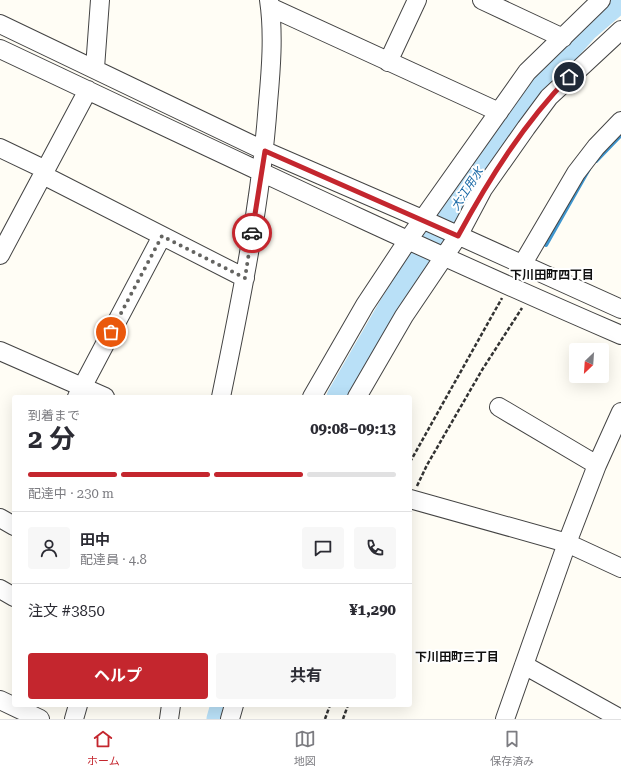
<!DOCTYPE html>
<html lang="ja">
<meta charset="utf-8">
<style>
:root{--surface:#fff;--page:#f7f7f7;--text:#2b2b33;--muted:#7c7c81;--line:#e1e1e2;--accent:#c4262e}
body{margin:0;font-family:"Roboto Serif","Noto Sans JP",serif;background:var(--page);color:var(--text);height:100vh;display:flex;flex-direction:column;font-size:15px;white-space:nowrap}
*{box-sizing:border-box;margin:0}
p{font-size:13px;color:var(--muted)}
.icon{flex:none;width:22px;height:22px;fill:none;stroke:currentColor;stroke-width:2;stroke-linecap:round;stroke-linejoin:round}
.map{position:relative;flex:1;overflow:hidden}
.sheet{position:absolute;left:12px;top:395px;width:400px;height:312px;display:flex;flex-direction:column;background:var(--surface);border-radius:4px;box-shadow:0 4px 16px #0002}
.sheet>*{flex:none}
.needle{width:26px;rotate:205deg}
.fabs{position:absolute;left:569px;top:343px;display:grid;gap:8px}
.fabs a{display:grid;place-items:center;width:40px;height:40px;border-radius:4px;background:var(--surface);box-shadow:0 4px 16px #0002;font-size:20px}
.pin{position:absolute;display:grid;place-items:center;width:34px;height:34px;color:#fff;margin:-17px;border:2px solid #fff;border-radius:50%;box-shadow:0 1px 4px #0007}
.courier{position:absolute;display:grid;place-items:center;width:40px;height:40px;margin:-20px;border:3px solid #c4262e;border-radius:50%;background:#fff;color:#222;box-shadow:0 1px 5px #0007}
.overview em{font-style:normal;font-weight:700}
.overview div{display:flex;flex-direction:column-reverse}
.overview{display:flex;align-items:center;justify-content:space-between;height:68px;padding:0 16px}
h1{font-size:26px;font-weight:700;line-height:30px}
.bar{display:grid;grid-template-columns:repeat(4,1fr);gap:6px 4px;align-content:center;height:48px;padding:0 16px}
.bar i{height:5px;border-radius:3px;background:var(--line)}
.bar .active{background:var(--accent)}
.bar p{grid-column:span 4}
.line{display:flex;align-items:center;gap:10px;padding:0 16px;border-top:1px solid var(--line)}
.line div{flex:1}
.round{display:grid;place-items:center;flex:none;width:42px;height:42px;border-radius:4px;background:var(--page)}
.cta{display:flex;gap:8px;margin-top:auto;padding:8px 16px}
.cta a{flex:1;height:46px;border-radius:4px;background:var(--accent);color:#fff;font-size:16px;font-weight:700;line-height:46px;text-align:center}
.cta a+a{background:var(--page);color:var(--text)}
.tab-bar{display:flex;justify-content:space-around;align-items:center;height:56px;border-top:1px solid var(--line);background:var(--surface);font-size:11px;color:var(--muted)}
.tab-bar a{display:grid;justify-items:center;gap:2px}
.tab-bar .active{color:var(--accent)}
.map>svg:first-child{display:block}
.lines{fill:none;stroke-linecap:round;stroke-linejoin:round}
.stream{stroke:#3f96cf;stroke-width:4}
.river{stroke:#b9e0f7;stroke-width:25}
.minor-casing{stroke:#444;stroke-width:20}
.path{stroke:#333;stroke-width:2.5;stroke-dasharray:4 2;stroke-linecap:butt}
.minor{stroke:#fff;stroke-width:18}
.done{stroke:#646461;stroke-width:4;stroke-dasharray:0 7.2}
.route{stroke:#c4262e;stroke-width:5}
.labels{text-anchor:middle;stroke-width:4;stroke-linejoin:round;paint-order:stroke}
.water-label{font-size:12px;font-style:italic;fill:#1768a6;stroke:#fff}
.neighbourhood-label{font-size:12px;font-weight:bold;fill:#111;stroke:#fff}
</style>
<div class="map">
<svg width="621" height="719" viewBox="0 0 621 719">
<rect width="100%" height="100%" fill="#fffdf5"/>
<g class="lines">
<path class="stream" d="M596,161L621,135
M546,245L589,169"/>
<path class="river" d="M339,397L392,305L475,174L530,92L586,29L620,0
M219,719L223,705"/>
<g class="minor-casing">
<path id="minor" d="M482,0L563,38
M270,7L499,112
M0,24L265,151L422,219L621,309
M0,49C206,146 412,245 621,335
M388,62L417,0
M95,68L100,0
M0,148L46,170
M43,175L245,278
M0,255L88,90
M522,265L576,173L596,147L621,121
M0,351L105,397
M77,397L162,236
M221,397C241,300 261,202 268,103C271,70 274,33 269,0
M312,397L365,305L408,240L527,72L601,0
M357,397L404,316L458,236L483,189L526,128L549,97L621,30
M499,407L597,465
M410,499L567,543L621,568
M0,518L14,526
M0,589L14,597
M524,665L621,719
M0,700L40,719
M74,719L78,705
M169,719L171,705
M230,719L234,705
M505,719L567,543L597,465L621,412"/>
</g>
<path class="path" d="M410,462L502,298
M417,486L427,465L482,370L522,308
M325,719L330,705
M343,719L348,705"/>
<use href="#minor" class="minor"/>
</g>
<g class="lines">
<path class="done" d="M111,332L162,236L245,278L252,233"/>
<path class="route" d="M252,233L265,151L458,236C489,179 524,123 569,77"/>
</g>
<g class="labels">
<g class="water-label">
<text transform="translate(467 189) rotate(-57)" y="4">大江用水</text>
</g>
<g class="neighbourhood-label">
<text x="552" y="279">下川田町四丁目</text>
<text x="457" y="661">下川田町三丁目</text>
</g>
</g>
</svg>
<div class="fabs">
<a><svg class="needle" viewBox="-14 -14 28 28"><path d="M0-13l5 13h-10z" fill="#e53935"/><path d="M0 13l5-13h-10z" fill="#7c7c81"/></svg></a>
</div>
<div class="pin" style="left:111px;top:332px;background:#ea580c"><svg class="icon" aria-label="bag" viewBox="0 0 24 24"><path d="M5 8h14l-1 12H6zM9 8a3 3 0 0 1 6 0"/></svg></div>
<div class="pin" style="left:569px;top:77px;background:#1f2937"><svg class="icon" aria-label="home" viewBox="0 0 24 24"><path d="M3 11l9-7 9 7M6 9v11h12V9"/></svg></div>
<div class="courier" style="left:252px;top:233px"><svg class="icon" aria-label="car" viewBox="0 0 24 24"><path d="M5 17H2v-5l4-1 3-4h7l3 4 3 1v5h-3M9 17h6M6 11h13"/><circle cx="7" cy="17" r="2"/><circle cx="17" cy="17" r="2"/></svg></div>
<section class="sheet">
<div class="overview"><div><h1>2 分</h1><p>到着まで</p></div><em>09:08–09:13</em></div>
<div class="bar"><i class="active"></i><i class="active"></i><i class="active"></i><i></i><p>配達中 · 230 m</p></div>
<div class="line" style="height:72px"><a class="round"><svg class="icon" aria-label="person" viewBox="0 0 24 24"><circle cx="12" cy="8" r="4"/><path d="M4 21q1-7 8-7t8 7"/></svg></a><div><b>田中</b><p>配達員 · 4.8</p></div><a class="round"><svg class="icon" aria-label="chat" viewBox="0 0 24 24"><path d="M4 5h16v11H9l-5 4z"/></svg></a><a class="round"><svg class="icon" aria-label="phone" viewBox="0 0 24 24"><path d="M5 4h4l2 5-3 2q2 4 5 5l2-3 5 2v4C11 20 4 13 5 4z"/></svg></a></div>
<div class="line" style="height:52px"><div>注文 #3850</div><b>¥1,290</b></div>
<div class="cta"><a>ヘルプ</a><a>共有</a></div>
</section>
</div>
<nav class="tab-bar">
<a class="active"><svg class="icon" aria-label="home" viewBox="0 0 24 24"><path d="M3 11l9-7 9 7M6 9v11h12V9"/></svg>ホーム</a>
<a><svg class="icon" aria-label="map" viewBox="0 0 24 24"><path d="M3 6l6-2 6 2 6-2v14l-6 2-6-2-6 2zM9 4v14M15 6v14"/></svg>地図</a>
<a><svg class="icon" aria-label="saved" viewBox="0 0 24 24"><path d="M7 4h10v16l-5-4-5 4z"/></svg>保存済み</a>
</nav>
